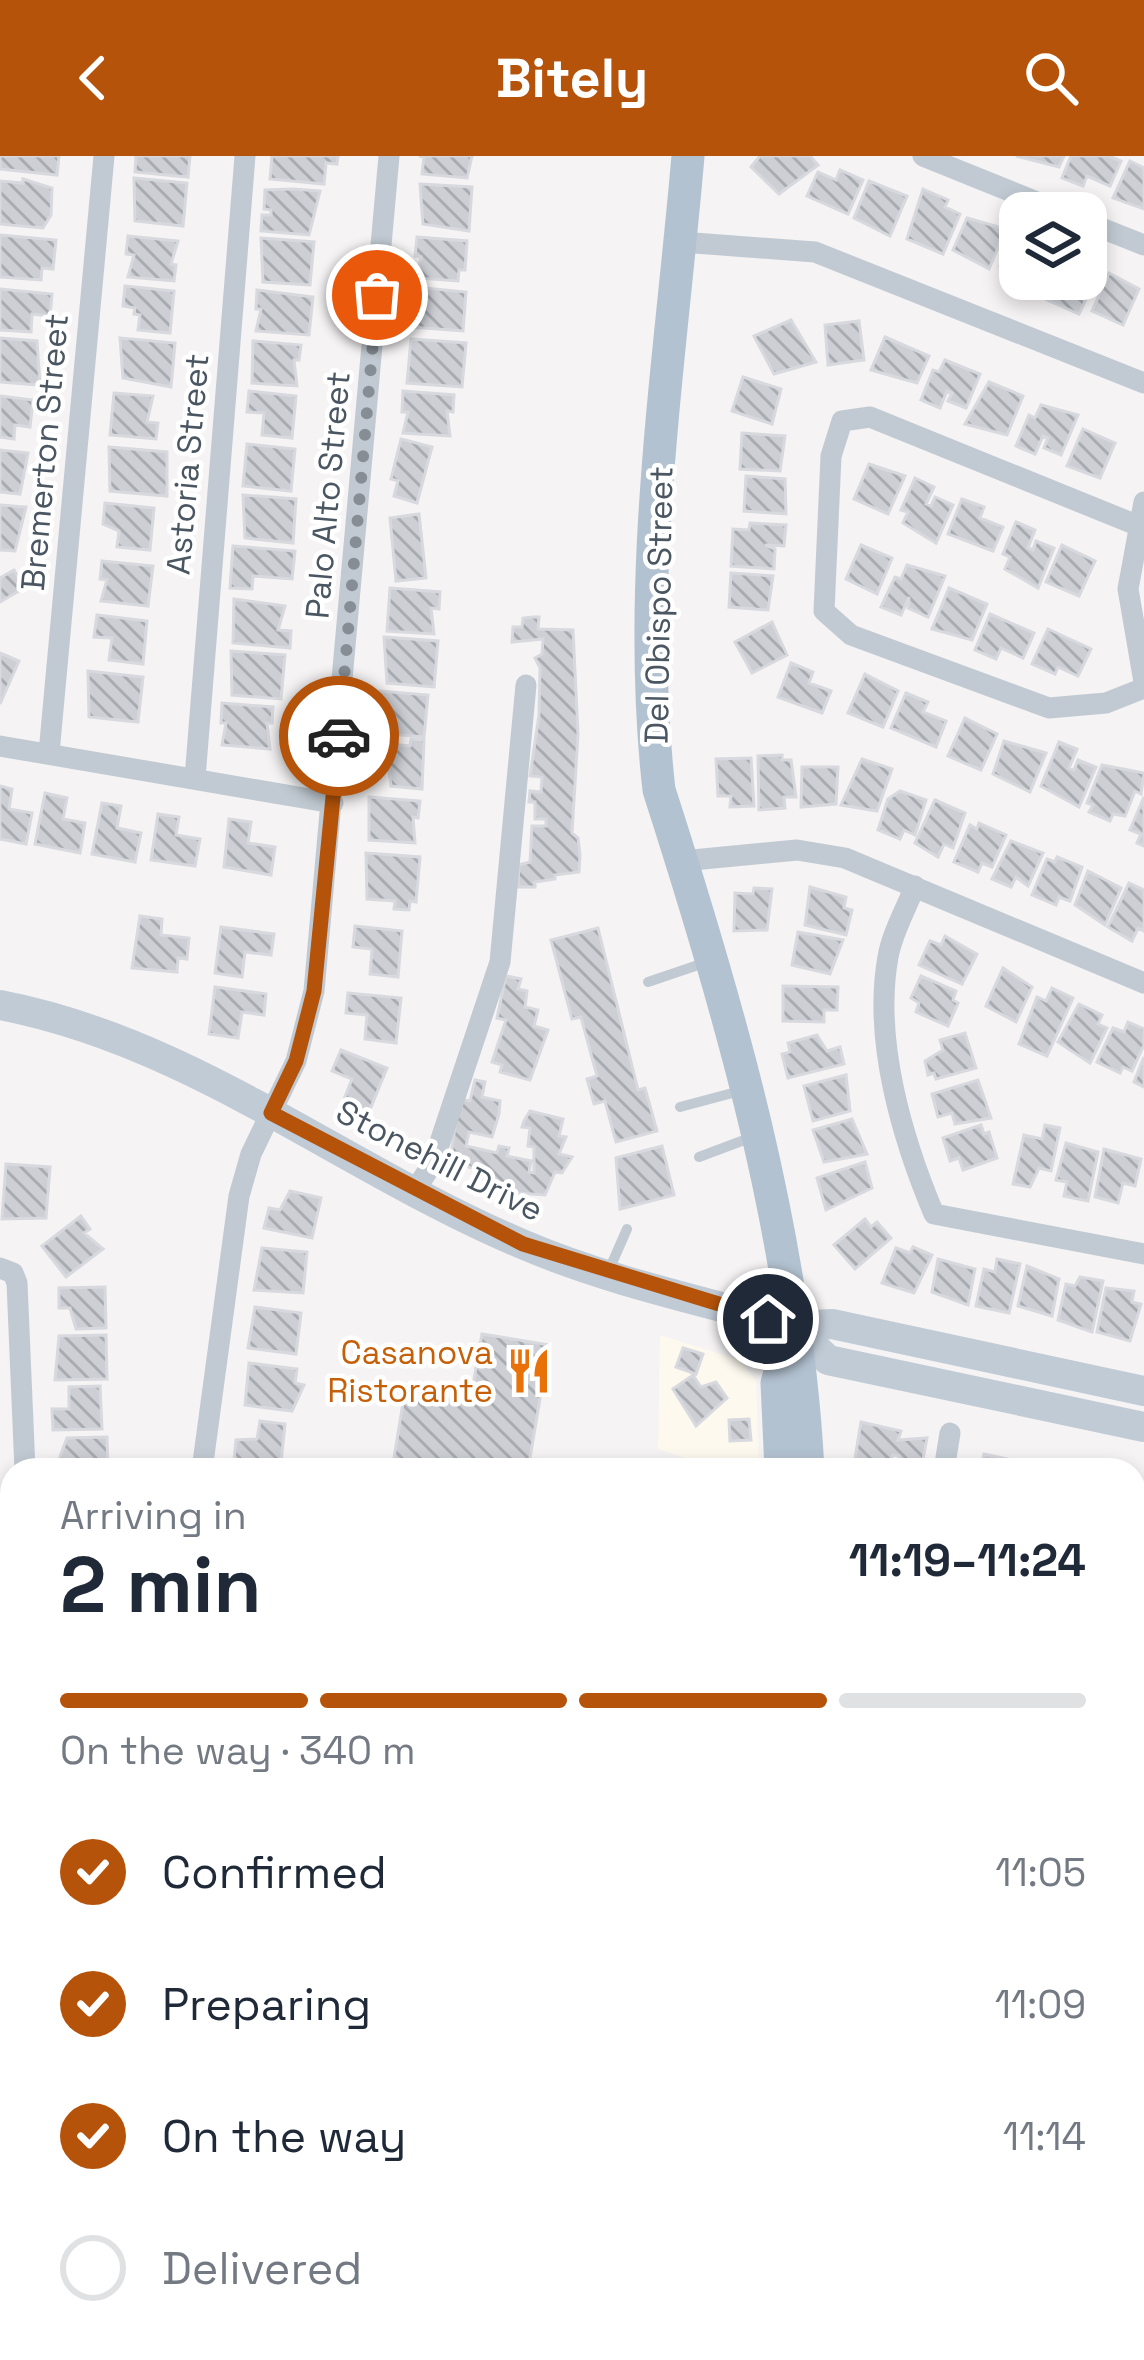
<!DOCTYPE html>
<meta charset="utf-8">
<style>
:root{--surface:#fff;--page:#f2f2f3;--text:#1f2937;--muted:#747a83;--line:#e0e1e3;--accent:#b45309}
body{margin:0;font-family:"Space Grotesk",sans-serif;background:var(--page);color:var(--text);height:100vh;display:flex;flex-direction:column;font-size:45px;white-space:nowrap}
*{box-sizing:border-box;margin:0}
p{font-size:39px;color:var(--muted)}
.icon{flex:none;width:66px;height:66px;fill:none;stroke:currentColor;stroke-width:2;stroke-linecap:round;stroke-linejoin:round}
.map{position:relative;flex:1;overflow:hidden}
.side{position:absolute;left:0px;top:1302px;width:1146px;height:903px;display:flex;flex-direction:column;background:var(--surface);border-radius:36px 36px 0 0;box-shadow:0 6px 18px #0003}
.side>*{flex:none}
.controls{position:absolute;left:999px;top:36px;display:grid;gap:24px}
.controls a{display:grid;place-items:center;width:108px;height:108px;border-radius:24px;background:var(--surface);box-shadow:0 6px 18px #0003;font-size:60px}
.pin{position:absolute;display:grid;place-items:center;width:102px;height:102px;color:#fff;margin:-51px;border:6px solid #fff;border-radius:50%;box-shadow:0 3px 12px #0007}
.courier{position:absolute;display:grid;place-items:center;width:120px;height:120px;margin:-60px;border:9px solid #b45309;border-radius:50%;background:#fff;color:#222;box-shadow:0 3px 15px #0007}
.summary em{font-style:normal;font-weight:700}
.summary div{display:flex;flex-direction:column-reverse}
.summary{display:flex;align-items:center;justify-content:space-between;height:204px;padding:0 60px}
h1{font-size:78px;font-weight:700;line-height:90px}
.bar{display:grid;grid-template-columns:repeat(4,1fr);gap:18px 12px;align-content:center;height:144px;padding:0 60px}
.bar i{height:15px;border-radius:9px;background:var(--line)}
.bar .selected{background:var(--accent)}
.bar p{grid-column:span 4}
ol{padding:0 60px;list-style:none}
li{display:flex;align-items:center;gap:36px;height:132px}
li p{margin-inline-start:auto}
li .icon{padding:12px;border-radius:50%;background:var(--accent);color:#fff;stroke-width:4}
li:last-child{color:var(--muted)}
li i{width:66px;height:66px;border:6px solid var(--line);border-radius:50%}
header{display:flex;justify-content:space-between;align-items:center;height:156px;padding:0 60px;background:var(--accent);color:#fff;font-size:54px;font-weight:700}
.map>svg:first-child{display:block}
.commercial{fill:#fdf9ef}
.building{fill:url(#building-back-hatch);stroke:#d7d9de;stroke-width:3}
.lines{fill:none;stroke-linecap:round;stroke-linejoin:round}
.path{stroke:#7ad0a6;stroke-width:3;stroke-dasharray:9 6;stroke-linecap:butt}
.service{stroke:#c1cad2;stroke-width:10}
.minor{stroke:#c1cad2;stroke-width:21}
.secondary{stroke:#c1cbd6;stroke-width:30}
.primary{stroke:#b3c2d1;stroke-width:33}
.done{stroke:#868d94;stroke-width:12;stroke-dasharray:0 21.6}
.route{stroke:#b45309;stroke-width:15}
.labels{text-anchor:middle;stroke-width:9;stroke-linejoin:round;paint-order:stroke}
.street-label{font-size:33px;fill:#4a5661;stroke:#fff}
.food-label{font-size:33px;fill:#c56008;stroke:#fff;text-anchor:end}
</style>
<header><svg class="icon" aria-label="back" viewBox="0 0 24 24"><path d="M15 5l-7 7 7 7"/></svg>Bitely<svg class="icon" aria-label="search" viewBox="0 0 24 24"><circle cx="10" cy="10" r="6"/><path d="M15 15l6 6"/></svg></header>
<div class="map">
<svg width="1144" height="2204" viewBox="0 0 1144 2204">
<defs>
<pattern id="building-back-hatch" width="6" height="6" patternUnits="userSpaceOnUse" patternTransform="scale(3)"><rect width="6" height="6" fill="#cdcfd5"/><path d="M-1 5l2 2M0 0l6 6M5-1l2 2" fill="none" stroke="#a8abb0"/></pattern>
</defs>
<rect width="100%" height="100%" fill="#f5f3f3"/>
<path class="commercial" d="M660,1179L739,1204L756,1224L759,1310L703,1308L658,1293Z"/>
<path class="building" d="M0,0H59L57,19L0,13Z
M136,0H190L188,21L135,16Z
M272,0H338L337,8L326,7L324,28L270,23Z
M419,0H472L467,22L422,18L424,1Z
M760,0H810L818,9L779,38L751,11Z
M1016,0H1064L1059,11Z
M1071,0H1109L1121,5L1110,30L1087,20L1083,30L1062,22Z
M1130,5L1144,12V53L1113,42Z
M840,14L863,24L848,58L807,40L818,16L836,24Z
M134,22L187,27L183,70L135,65Z
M23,23L52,32L51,59L43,72L0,68V25L23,27Z
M869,25L907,40L890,80L854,62Z
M420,28L472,31L469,75L423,68Z
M293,33L320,35L309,79L261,75L262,59H271V54L264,53L265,34Z
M923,33L948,44L945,51L960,58L943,98L907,83Z
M967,62L1006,73L989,113L953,94Z
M1013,75L1020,78V117L1000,110Z
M0,79L56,84L53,113L42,112L41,124L0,121Z
M128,80L178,85L171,108L176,109L174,125L128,121L134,99L126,98Z
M417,81L467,85L465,114H459L458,125L416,122L421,101L415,100Z
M261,82L314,86L310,129L263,126Z
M1086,113L1098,118L1079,158L1047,144L1056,123H1086Z
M1109,117L1139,133L1123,169L1092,155Z
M125,130L174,135L170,177L138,174L140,159L134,158L135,152L123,150Z
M414,131L466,136L463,175L411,171Z
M0,133L52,138L50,160L32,158L31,176L0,174Z
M257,134L313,141L309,179L256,175L261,153H256Z
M791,164L816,206L774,218L754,180Z
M859,165L864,204L828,209L825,169Z
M885,181L929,200L917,227L871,214Z
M0,182L37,185L40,229L0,226Z
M120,182L175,187L171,231L123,222Z
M411,183L466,187L462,231L407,227Z
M253,185L301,189L299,204H294L297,230L252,227Z
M945,204L980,218L966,252L948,245L952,237L947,235L940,252L921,244L933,214L939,216Z
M743,221L781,233L772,268L732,255Z
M989,226L1023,240L1007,279L965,268Z
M249,235L296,240L292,282L262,279L264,257L247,256Z
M403,235L454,239L453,256L447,255L450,280L403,277L408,256H402Z
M114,237L153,240L147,266L158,267L156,283L110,279Z
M0,240L33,244L30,271L15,269L14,283L0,281Z
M1041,249L1078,259L1061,299L1044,292L1048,282L1043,280L1035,298L1016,290L1029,259L1035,262Z
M1083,273L1115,287L1100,322L1067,310Z
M742,277L785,280L780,315L740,313Z
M401,283L432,291L417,347L394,340L398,325L391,323Z
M247,288L295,293L291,335L243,330Z
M109,291L167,296V340L110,335Z
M0,294L28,297L20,338L0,336Z
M869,308L905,320L888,358L854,343Z
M746,320L785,323L786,358L744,355Z
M915,322L934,331L926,348L931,350L935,341L953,349L936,387L903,367L908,356L901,354Z
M243,339L296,343L293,387L245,382Z
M962,343L984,351L980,362L1003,371L993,395L948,378Z
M105,347L154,352L150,394L117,391L119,375L103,368Z
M0,349L26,351L15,395L0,394Z
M419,358L426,422L396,425L390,362Z
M1016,366L1035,374L1028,392L1033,394L1036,385L1054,392L1038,432L1005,413L1010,401L1003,398Z
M750,367L786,369L784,390L765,389L775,393L774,413L731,410L733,373L749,374Z
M861,389L892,402L877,438L846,423Z
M1062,389L1095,405L1079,440L1046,426Z
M233,390L295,395L292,423L253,420L252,433L230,432Z
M102,405L153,410L148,450L101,445L107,424L100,423Z
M907,409L945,420L928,461L908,452L909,441L901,459L881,451L895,421L901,423Z
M14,414L24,432L0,446V422Z
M731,417L773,420L768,454L729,451Z
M390,432L440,436L439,453L431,452L434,478L387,475Z
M949,432L987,448L972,484L932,473Z
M234,443L285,450L278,474L291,475L290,492L233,487Z
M990,458L1034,477L1023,502L1001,492L996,503L975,494Z
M97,459L147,465L143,508L109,504L112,482L94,481Z
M533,461H539L538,473L573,474L578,578L572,677L578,682L580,699L579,716L555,719V723L535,726V731H518L519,709L530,706L532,670H546V663H535V646H529L530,635L541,636L542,621L530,620L539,559L540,512L535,502L542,498L543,483L512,486L513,471H522L523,462Z
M772,466L787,499L752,517L735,486Z
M1048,473L1091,493L1078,520L1058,511L1055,518L1032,508Z
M384,481L438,485L434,531L387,527Z
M231,495L285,499L281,543L232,539Z
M0,497L19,505L0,548Z
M791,507L813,516L809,527L831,535L822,557L778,541Z
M88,515L143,521L138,566L89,561Z
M865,518L898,535L883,571L848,557Z
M379,535L428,539L424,581L378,577Z
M906,537L928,546L923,556L946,565L936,591L891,572Z
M222,547L273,551L272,567H267L270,593L222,589L226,567H221Z
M965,562L997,578L981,614L948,600Z
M411,583L424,584L422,633L391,630L388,608L376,607L378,587L410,590Z
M1004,585L1046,597L1030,636L993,618Z
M1059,586L1077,593L1069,612L1074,614L1078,604L1096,611L1079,651L1041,630Z
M782,599V604H791L796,641H784L785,652L759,654L758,600Z
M751,602L754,650L730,651L731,640H718L716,603Z
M862,603L892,613L877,655L841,649Z
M1102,609L1144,617L1141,638L1135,635L1125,660L1113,658L1110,665L1089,656L1093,649L1087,647Z
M802,611H838L836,648L801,651Z
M0,630L12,633L9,653L32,657L26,688L0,683Z
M900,635L926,644L915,679L904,674L900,683L878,674L888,643Z
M45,637L67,642L63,663L85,667L80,697L35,688Z
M369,641L420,645L418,662L413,661L415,687L369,684Z
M1144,641V690L1137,687L1141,678L1130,674Z
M935,644L965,657L953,692L944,688L938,701L915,687Z
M102,647L121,650L117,672L141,677L135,706L92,698Z
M158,658L179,661L176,679L200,683L195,710L151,704Z
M229,663L251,666L248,687L275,691L271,719L224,711Z
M979,667L1006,679L992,711L982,707L978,716L954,706L970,669L977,673Z
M1011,685L1043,697L1028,730L1016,721L1011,731L992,723Z
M366,697L420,701L416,746L410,745L409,754L394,753L395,745L367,743Z
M1057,701L1082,711L1070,745L1059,741L1056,749L1032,739L1047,703L1055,706Z
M1088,715L1121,732L1105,769L1075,749Z
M1129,727L1144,734V775L1138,772L1132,785L1108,771Z
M810,731L846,741L844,752L852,754L846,779L805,769Z
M754,732L772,733L767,774L734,775L735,737L753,738Z
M140,760L162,763L161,779L189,782L187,803L178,802L177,816L132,812Z
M355,770L402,775L398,821L370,818L372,793L353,791Z
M221,771L274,778L271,799L245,796L242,821L215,817Z
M598,772L638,934L645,932L657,975L616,986L605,945L594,948L587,923L597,920L581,861L572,863L551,784Z
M798,776L843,784L830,818L792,809Z
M945,780L977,798L962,828L919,809L930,785L941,789Z
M1003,812L1032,831L1016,866L986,850Z
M506,820L521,823L518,833L527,835L525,851L538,854L534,870L548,874L530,924L500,916L502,909L492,906L506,864L497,862Z
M921,820L956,835L953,844L958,847L948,870L916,856L919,847L911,842Z
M783,830L838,831L837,854H824V866L783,865Z
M215,831L266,838L264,859L242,856L238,882L209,878Z
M1052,832L1073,842L1047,900L1019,888L1037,841L1046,845Z
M348,837L401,842L396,887L365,883L367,859L346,857Z
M1079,848L1102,859L1098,868L1107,872L1090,907L1058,886Z
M1128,866L1144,873V889L1132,915L1123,911L1120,917L1097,906L1113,872L1124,876Z
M965,877L976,912L936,923L934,917L928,919L925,905L943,894L940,884Z
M817,879L827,895L840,891L844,908L788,922L782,898L790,896L788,887Z
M341,894L387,912L369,956L343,946L352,923L332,915Z
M1144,901V931L1134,926Z
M846,919L850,955L813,965L804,930Z
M475,924L485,926L482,941L500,945L499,958L492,981L469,976L466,990L497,997L499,990L509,992L507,1000L531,1005L529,1016L534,1017V991L528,990L530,972L522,971L524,965L530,955L563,963L559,980L566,981L559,998L572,1001L562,1017L555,1016L545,1039L505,1036L506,1030L485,1025L476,1013L450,1006L459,943L470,945Z
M978,924L991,962L955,968L952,957L938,961L932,938Z
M852,963L867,998L824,1006L813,974Z
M981,969L984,978L989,976L997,1002L963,1014L959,1002L950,1005L943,982Z
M1045,969L1060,972L1051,1015L1039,1012L1030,1031L1013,1028L1024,979L1042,983Z
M1066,987L1098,996L1088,1045L1064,1040L1067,1026L1056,1024Z
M662,990L674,1039L620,1053L616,1002Z
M1104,993L1141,1003L1135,1030L1123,1027L1118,1047L1095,1041Z
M865,1006L872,1032L826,1054L817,1022Z
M6,1008L50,1011L46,1062L2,1063Z
M290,1035L321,1042L312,1082L264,1072L269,1052L280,1054Z
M81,1060L90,1073L84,1077L103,1093L66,1121L42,1090Z
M865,1063L871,1071L877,1066L891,1082L855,1113L834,1089Z
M913,1091L932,1099L914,1137L882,1127L896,1092L910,1097Z
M262,1092L307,1096L303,1137L254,1134Z
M938,1103L975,1113L968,1149L932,1136Z
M997,1103L1020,1108L1009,1157L976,1150L984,1113L995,1116Z
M1027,1110L1059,1123L1052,1160L1018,1150Z
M1080,1121L1103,1125L1092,1176L1058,1164L1066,1128L1075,1130Z
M105,1131L106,1172L76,1173L70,1152H59V1132Z
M1106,1132L1134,1135L1132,1146L1141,1148L1130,1185L1097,1176Z
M255,1151L301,1157L296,1198L248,1192Z
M482,1178L549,1189L528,1314H392L405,1235L470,1246Z
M106,1179L107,1223L55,1224L59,1180Z
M683,1192L703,1198L696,1218L676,1211Z
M249,1207L297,1213L295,1227L304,1229L292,1255L245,1249Z
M693,1219L701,1231L716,1226L727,1242L696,1270L673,1233Z
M100,1230L102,1273L53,1274L52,1253H69V1231Z
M749,1263L751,1284L730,1285L729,1264Z
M260,1265L285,1268L281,1307L234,1304L236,1284L257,1283Z
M861,1266L901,1275L898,1284L927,1282L921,1314H896L899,1300L893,1299L886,1314H853Z
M107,1281L108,1314H55L67,1282Z
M984,1298L1007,1303L1006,1309L1029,1314H980Z
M1134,1338L1144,1340L1142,1376L1134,1374Z
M1134,1487L1144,1489L1136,1528H1134Z
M12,1536V1580L0,1588V1539Z
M1134,1572L1144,1577V1618L1134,1615Z
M1141,1792L1144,1793V1850L1134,1846Z
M12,1846V1911H7L6,1847Z
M0,2113L12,2114V2169L0,2168Z
M0,2176L12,2177V2193H30V2201L0,2204Z
M106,2193H165L164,2204H105Z
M296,2193H327L321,2204H290Z
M339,2193H393L388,2204H334Z
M405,2193H427L445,2204H400Z
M823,2193H872L873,2204H823Z
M1080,2193H1114V2194L1081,2201Z"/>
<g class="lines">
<path class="path" d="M0,2094L12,2095"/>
<path class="service" d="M648,826L707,806
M680,951L740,935
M699,1001L755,980
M609,1114L627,1073"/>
<path class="minor" d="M923,0L1064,57
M1086,66L1144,89
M681,86L815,96L1144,227
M1144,346L1128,433L1144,526
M1139,370L870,261L842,265L831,300L824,455L851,479L1049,552L1106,547L1144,532
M0,590L333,647
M49,597L104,0
M195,622L245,0
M682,705L797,694L845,702L1144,827
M915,730C906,753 892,777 888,801C873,884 902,982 934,1058L1144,1098
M415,1034L433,1007L500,806L526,529
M0,1112L13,1117L17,1127L25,1314
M202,1314L239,1040L251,998L296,905L314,835L389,0
M944,1314L950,1277
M1134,1432L1144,1434
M0,1502L12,1500
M1134,1718L1144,1716
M1134,1926H1144
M1134,2059L1144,2107
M800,2193L801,2204
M69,2204V2193"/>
<path class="secondary" d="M0,849C193,886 344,1013 522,1088C608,1125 703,1145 793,1170L832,1168L1144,1235
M793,1170L828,1204L1144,1271"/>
<path class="primary" d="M688,0C670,209 635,424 659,634C730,854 796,1082 808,1314
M781,1314L777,1227L789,1183
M1004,2193L1005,2204
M1032,2193L1033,2204"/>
</g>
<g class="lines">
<path class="done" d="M339,580L377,139"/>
<path class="route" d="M339,580L314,835L296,905L271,957L523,1088L768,1163"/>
</g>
<defs>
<g id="restaurant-bare" transform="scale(3.6)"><path d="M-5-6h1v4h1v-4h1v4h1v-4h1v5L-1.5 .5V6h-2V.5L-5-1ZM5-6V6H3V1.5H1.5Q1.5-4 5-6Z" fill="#e8710a" stroke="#fff" stroke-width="2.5" paint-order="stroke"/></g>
</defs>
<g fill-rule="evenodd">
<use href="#restaurant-bare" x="529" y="1215"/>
</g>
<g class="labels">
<g class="street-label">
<text transform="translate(44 296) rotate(-85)" y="12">Bremerton Street</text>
<text transform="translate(187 308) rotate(-85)" y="12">Astoria Street</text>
<text transform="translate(327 339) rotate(-85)" y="12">Palo Alto Street</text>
<text transform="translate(658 449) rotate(-89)" y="12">Del Obispo Street</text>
<text transform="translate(440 1004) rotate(27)" y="12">Stonehill Drive</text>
</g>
<g class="food-label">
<text x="493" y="1208">Casanova<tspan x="493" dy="38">Ristorante</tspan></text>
</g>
</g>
</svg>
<div class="controls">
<a><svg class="icon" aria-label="layers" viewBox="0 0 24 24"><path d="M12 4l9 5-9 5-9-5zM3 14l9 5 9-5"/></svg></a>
</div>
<div class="pin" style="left:377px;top:139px;background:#ea580c"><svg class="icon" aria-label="bag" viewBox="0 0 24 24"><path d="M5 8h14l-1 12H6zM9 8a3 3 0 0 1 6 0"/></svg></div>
<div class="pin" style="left:768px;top:1163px;background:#1f2937"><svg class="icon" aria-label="home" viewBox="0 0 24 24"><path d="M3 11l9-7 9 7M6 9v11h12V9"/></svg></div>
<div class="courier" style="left:339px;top:580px"><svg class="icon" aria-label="car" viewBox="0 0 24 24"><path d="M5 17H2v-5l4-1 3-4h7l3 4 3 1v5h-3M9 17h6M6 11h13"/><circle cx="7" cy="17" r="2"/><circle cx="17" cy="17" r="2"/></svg></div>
<section class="side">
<div class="summary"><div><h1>2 min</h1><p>Arriving in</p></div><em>11:19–11:24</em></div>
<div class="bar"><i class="selected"></i><i class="selected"></i><i class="selected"></i><i></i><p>On the way · 340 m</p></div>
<ol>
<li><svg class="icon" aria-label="check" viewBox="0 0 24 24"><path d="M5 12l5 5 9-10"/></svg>Confirmed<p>11:05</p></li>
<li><svg class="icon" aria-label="check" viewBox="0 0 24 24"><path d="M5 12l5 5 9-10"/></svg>Preparing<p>11:09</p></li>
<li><svg class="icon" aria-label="check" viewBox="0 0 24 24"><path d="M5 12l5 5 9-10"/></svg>On the way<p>11:14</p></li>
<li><i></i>Delivered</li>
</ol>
</section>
</div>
